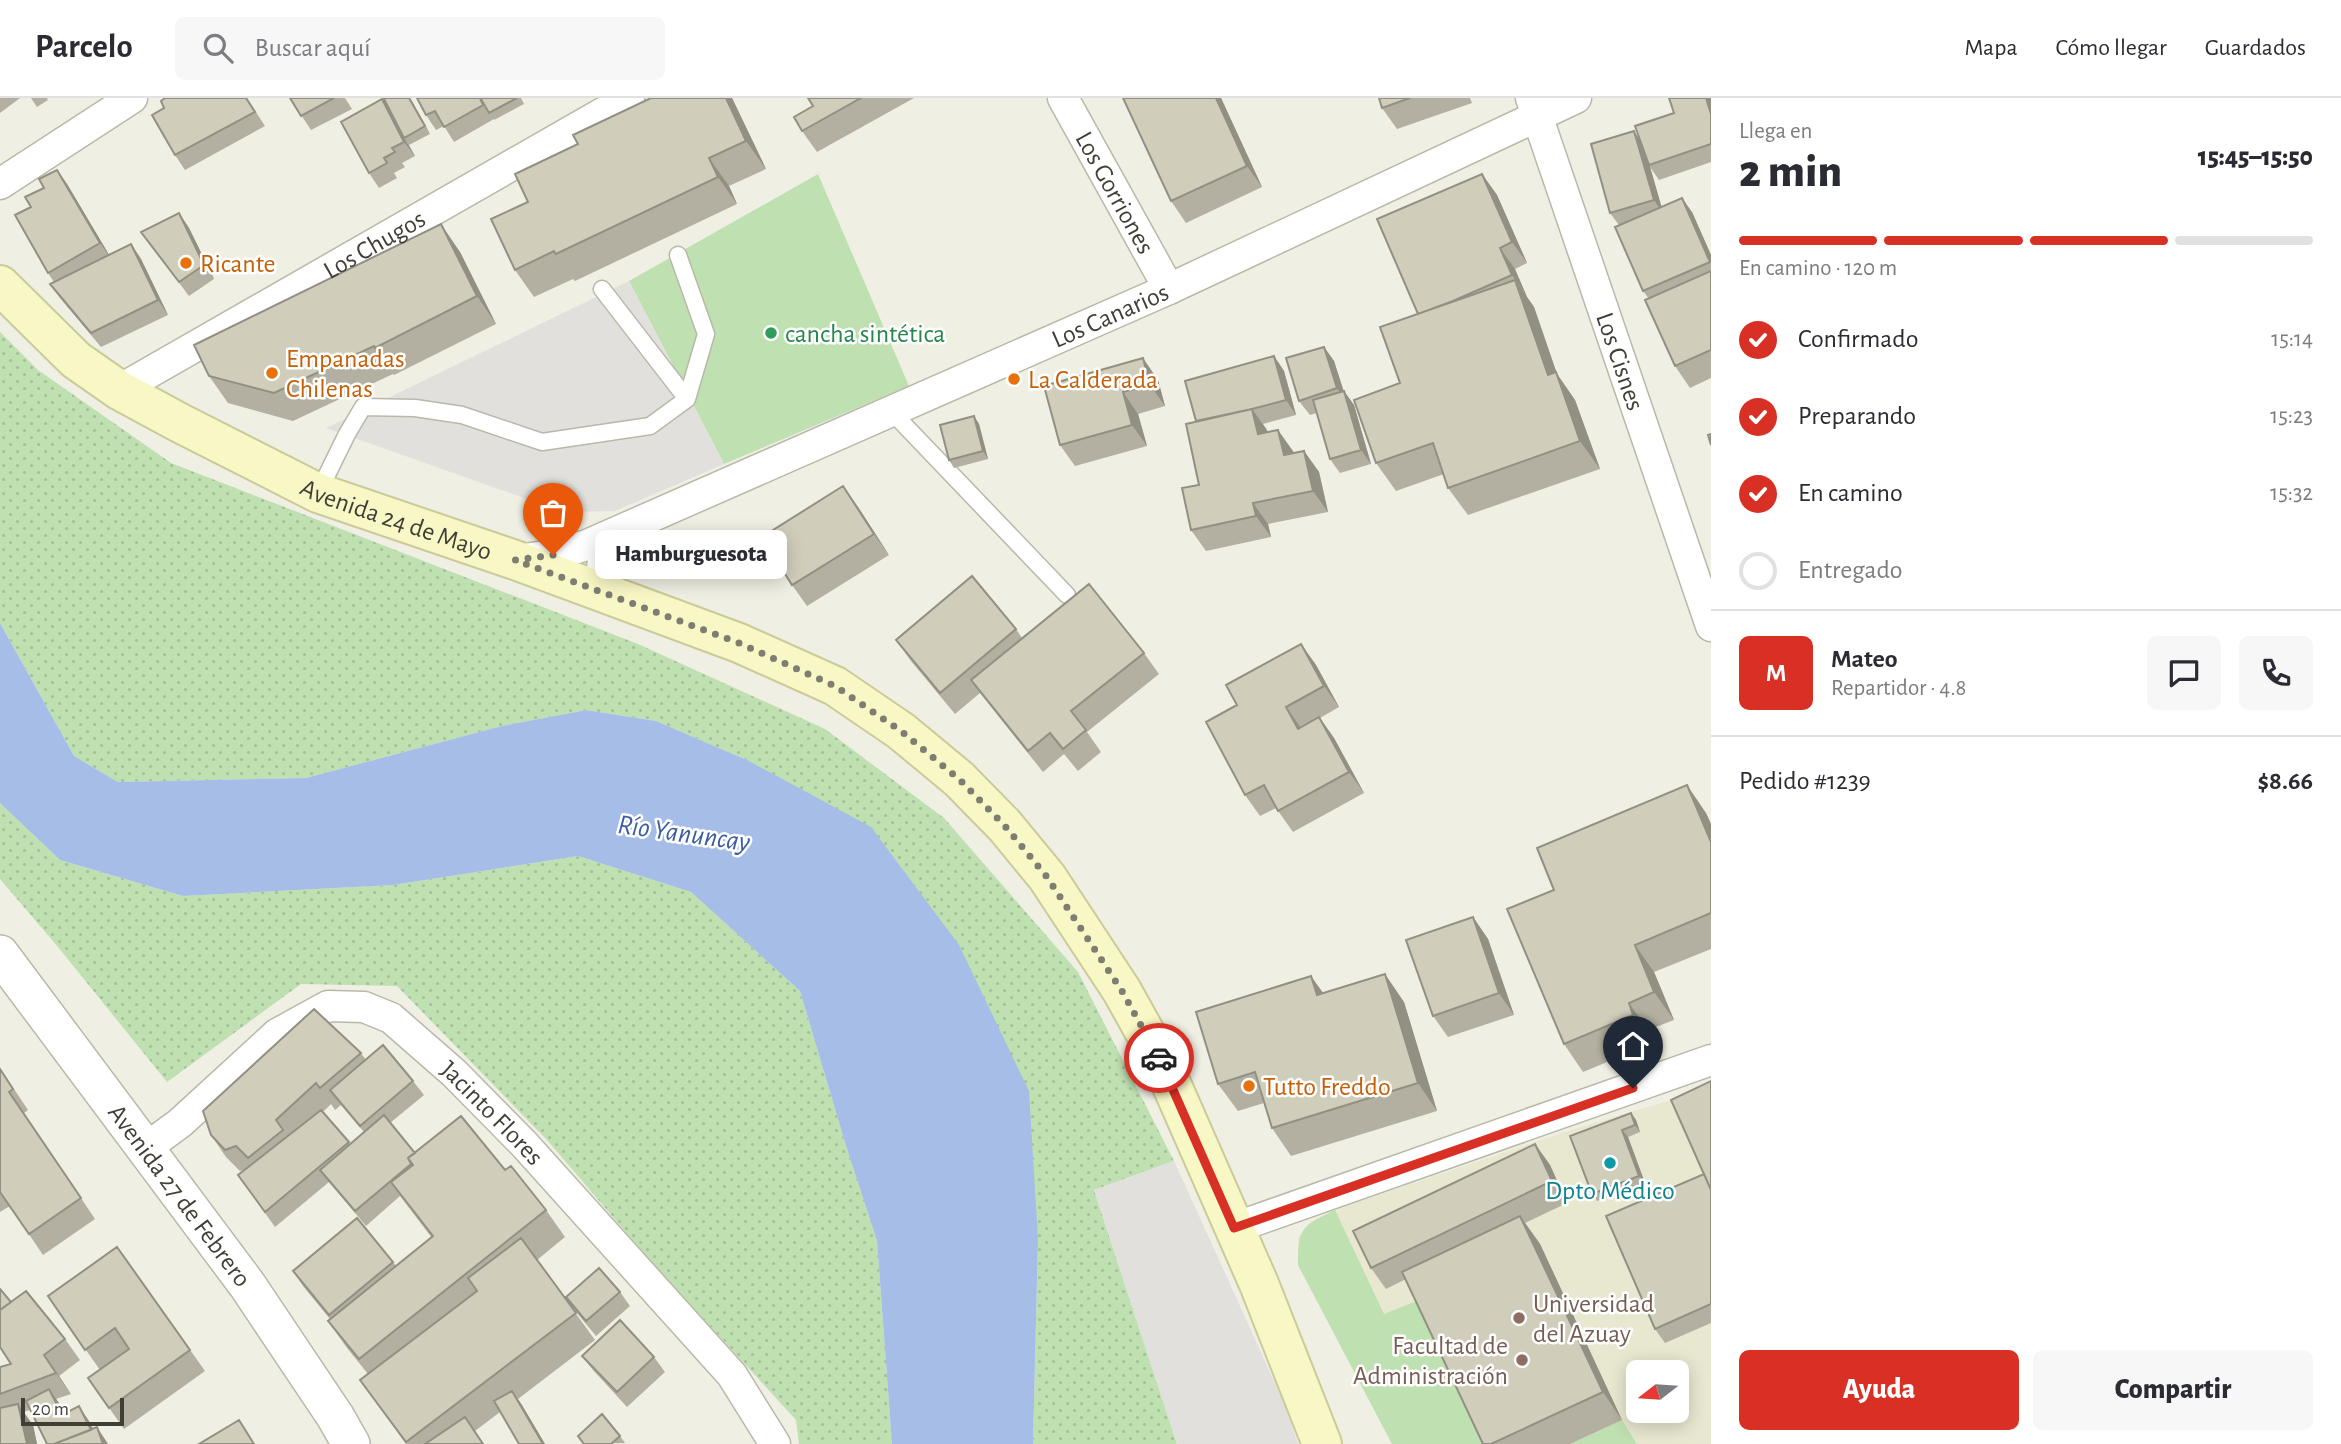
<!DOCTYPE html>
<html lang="es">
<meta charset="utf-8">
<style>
:root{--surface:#fff;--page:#f7f7f7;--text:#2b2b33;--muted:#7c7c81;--line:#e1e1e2;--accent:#d93025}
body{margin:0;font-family:"Alegreya Sans",sans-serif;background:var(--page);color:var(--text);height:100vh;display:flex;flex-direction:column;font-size:26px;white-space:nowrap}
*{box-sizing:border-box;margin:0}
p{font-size:23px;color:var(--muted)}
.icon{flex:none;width:38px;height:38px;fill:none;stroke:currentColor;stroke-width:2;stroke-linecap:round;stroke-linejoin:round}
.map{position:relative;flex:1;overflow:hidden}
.side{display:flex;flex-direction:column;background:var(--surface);width:630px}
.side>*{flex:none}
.needle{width:46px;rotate:253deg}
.tools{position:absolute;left:1626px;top:1262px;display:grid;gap:14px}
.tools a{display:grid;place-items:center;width:63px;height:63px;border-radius:10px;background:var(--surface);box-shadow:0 4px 18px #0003;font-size:35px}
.scale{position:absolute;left:21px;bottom:18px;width:103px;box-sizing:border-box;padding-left:7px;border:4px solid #413f35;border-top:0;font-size:19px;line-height:24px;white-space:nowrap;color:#413f35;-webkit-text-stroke:5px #fff;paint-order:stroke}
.pin{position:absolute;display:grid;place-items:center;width:60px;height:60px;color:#fff;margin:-72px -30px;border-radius:50% 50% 50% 0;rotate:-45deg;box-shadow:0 0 7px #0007}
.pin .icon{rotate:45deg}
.courier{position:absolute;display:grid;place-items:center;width:70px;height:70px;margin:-35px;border:5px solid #d93025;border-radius:50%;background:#fff;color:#222;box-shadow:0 2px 9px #0007}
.bubble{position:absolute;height:49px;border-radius:10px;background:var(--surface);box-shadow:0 4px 18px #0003;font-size:23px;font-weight:800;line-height:49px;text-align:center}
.head em{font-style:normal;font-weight:800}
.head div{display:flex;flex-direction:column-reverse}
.head{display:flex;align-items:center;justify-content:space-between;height:119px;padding:0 28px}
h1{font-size:46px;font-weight:800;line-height:52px}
.bar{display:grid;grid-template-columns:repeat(4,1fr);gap:10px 7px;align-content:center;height:84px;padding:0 28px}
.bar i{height:9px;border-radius:5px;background:var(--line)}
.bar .selected{background:var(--accent)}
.bar p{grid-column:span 4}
.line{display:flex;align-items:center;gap:18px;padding:0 28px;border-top:2px solid var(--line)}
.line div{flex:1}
.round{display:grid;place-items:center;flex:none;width:74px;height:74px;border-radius:10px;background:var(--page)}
ol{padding:0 28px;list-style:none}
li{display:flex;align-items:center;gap:21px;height:77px}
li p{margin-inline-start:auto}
li .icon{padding:7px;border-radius:50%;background:var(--accent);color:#fff;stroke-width:4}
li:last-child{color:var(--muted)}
li i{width:38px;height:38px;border:4px solid var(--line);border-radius:50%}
.action{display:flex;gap:14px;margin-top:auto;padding:14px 28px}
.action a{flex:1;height:80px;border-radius:10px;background:var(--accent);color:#fff;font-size:28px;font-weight:800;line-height:80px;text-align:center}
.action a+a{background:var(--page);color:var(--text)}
header{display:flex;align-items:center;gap:42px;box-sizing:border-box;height:98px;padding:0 35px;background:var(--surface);border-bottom:2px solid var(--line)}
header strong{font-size:33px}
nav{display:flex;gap:38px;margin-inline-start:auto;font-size:24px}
.search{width:490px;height:63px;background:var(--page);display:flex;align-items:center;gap:18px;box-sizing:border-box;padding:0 24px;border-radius:10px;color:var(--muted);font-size:26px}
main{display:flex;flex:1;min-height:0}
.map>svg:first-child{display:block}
.education{fill:#e8e7cf;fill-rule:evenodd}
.grass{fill:url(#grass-dots)}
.garden{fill:#bfe0b1}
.parking{fill:#e1e0dc}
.water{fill:#a6bde7}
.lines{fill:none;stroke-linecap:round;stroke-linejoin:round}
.service-casing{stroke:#bab8a8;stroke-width:19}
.minor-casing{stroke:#bab8a8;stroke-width:33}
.tertiary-casing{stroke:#bab8a8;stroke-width:40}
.secondary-casing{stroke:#cbca98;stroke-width:42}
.service{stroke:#fff;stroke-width:16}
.minor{stroke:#fff;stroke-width:30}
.tertiary{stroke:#fff;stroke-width:37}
.secondary{stroke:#f8f8c6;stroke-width:38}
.wall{fill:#b3b0a1;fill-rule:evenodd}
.shaded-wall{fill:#929083}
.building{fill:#d0cdbb;stroke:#929083;stroke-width:2}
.done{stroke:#7e7d72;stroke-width:7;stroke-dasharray:0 12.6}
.route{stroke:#d93025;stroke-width:9}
.food-dot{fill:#e8710a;stroke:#fff;stroke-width:2.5}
.leisure-dot{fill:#2e9e5b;stroke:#fff;stroke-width:2.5}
.culture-dot{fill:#0f9aa8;stroke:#fff;stroke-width:2.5}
.education-dot{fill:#8d6e63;stroke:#fff;stroke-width:2.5}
.labels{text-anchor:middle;stroke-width:5;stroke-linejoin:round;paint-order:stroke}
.street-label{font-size:26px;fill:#413f35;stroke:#fff}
.food-label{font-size:26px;fill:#c56008;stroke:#fff;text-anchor:start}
.leisure-label{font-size:26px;fill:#27864d;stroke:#fff;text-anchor:start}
.culture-label{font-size:26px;fill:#0d838f;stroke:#fff}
.education-label{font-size:26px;fill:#785e54;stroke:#fff;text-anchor:start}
.water-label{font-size:28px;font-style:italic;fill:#3b5da0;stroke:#fff}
</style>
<header>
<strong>Parcelo</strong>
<div class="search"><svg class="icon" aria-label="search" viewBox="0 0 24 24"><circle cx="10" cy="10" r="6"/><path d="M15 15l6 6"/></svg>Buscar aquí</div>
<nav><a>Mapa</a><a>Cómo llegar</a><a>Guardados</a></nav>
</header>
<main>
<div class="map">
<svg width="1711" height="1346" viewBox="0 0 1711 1346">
<defs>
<pattern id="grass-dots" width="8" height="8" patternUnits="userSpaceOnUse" patternTransform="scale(1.75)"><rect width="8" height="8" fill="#bfe0b1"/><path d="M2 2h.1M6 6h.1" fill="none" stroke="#a5c199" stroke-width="1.8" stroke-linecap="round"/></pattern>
</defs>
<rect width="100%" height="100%" fill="#f0efe4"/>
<path class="education" d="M1711,990V1346H1392L1298,1167V1140L1310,1124L1335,1112L1561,1035ZM1638,1274H1676V1312H1638Z"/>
<path class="grass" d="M0,234L38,272L171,365L638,546L825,631L944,720L1078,874L1174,1063L1094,1092L1177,1346H1033L1038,1141L747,662L656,623L586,612L502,628L306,680L118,684L74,658L0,525Z
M0,705L60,762L183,798L393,787L578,758L691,794L800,893L846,1048L877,1143L892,1346H799L796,1322L647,1159L548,1043L397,888L301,886L167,984L58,849L0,781Z"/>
<path class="garden" d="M818,76L909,288L724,366L629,183Z
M1335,1112L1384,1216L1422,1201L1489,1346H1392L1298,1167C1298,1129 1302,1128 1335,1112Z
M1622,1322L1637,1346H1570Z"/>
<path class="parking" d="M629,183L724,366L615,413L564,414L326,330Z
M1174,1063L1285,1307L1298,1346H1177L1094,1092Z"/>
<path class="water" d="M0,525L74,658L118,684L306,680L502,628L586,612L656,623L747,662L871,729L959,847L1029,993L1038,1141L1033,1346H892L877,1143L846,1048L800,893L691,794L578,758L393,787L183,798L60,762L0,705Z"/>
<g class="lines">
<g class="service-casing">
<path id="service" d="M602,191L687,301
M891,313L1067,497
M318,395L347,336L363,309L415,310L462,317L542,344L650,328L687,301L706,236L678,157"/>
</g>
<g class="minor-casing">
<g id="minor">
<path id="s1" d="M1063,0L1169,191"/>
<path id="s2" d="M1531,0L1711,528"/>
<path d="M0,86L132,0"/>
<path id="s3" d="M119,292L629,0"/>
<path id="s4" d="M516,462L553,457L587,447L1169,191L1576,0"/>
<path d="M607,497C598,465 600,453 628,432"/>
<path id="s5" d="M146,1050L180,1025L277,936L328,908L364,909L391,920L454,975L524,1046L732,1277L775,1346"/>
<path d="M1234,1130L1711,962"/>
</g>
</g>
<g class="tertiary-casing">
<g id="tertiary">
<path id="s6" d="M0,856L248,1188L335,1318L351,1346"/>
</g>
</g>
<g class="secondary-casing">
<g id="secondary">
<path id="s7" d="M0,187L76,262L119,292L180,325L318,395L515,462L739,545L835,588L901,633L959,681L1005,728L1047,779L1122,893L1162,965L1259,1186L1322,1346"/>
</g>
</g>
<use href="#service" class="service"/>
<use href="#minor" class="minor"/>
<use href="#tertiary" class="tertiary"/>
<use href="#secondary" class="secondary"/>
</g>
<path class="wall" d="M0,0H20L0,15Z
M31,0H47L48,2L37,9Z
M165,0H247L265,28L185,72L175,57Z
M290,0H345L352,11L311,32Z
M386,0H410L430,36L409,47L415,58L402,65L405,69L394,75L397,80L379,90L369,75L386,6Z
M417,0H521L524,6L494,22V21L454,44L444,28L436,32L426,17Z
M732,0L766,71L729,88L737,106L575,183L573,181L534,199L515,172Z
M808,0H914L817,54L802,33L813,8Z
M1221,0L1262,89L1186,125L1171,103Z
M1379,0H1470L1472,5L1397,31L1382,10Z
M1711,0V64L1659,82L1650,69L1661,109L1692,114L1711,157V280L1690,290L1675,268L1649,201L1643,193L1619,127L1610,115L1634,33L1641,44L1674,15Z
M57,72L67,86L109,157L131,146L141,161L168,217L101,249L60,200L50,186L54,184L48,175L31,109Z
M1482,76L1497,97L1527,165L1515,171L1527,199L1534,209L1557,276L1575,302L1600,371L1468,417L1448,390L1444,376L1396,393L1376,365L1400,285L1418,216Z
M179,115L189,130L214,181L189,198L141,134Z
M460,154L496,226L394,277L393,276L293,323L228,305L209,278Z
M1324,249L1334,263L1343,293L1354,307L1371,366L1340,375L1330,361L1317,315L1310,317L1299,303Z
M1274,258L1284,273L1296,317L1263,326L1268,334L1293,353L1294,355L1304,353L1319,374L1328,414L1268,426L1271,439L1206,453L1191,432L1199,387L1196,323Z
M1158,282L1165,308L1138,316L1147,348L1075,368L1060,347L1044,288Z
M974,318L979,326L988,361L954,370L949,362Z
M858,409L889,457L807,508L792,487Z
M1016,531L1022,540L1144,555L1159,576L1087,634L1101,654L1078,673L1064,656L1043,674L980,595L955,616L911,563L896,542Z
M1301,546L1316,567L1339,609L1320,620L1334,640L1364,695L1293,734L1276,710L1260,718L1245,697Z
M1706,715L1711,726V851L1654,874L1674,922L1648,932L1653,945L1583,974L1564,946L1554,792Z
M1473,819L1488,841L1514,917L1448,939L1433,918Z
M1323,895L1404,904L1437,1013L1291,1058L1272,1030L1264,1005L1238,1013L1218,986Z
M361,955L366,962L413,983L424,997L390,1025L415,1055L505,1072L546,1112L565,1139L537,1162L595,1242L518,1301L545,1346H519L500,1314L475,1333L484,1346H406L360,1282L368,1276L347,1250L328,1223L330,1221L303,1188L293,1173L393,1164L396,1168L432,1140L400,1098L366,1128L329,1084L275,1129L238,1077L246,1071L240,1073L226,1059L211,1037ZM331,1006L335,1012L341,1007L364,1034L350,1046L323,1014Z
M0,970L28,1012L24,1015L95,1121L43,1157L10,1108L0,1114Z
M1711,983V1225L1665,1245L1655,1231L1704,1076Z
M1631,1015L1636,1022L1640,1034L1628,1039L1645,1085L1597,1103L1592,1096Z
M1535,1046L1550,1067L1567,1105L1525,1125L1540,1146L1622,1322L1570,1346H1483L1406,1181L1386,1191L1371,1170Z
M117,1149L205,1273L124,1331L88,1280L100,1272L48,1198Z
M620,1194L630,1208L596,1238L576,1214L566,1199Z
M11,1204L65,1241L80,1262L59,1278L71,1296L56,1301L64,1316L79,1308L93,1331L108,1346L30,1312L23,1314L33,1327L37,1346H0V1269L11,1266Z
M582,1258L654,1259L665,1274L627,1309L593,1272Z
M578,1338H620L625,1345L583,1346Z"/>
<path class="shaded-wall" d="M409,0H410L430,36L425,28Z
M726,0H732L766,71L746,43Z
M1216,0H1221L1262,89L1247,68Z
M1706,0H1711V16Z
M382,1L404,40L415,58L404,44Z
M1634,33L1644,48L1664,117L1654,102Z
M709,60L729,88L737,106L718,79Z
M57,72L67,86L111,160L100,145Z
M1482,76L1497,97L1527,165L1512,144Z
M1682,100L1692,114L1711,157V165Z
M179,115L189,130L214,181L204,167Z
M441,126L460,154L496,226L477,198Z
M131,146L141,161L168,217L158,202Z
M1500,150L1515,171L1527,199L1512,177Z
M1515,182L1534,209L1557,276L1575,302L1600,371L1580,343L1548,277Z
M1324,249L1334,263L1347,303L1344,293L1354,307L1371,366L1361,352L1347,305L1337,290Z
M1274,258L1284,273L1296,317L1286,302Z
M1143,260L1158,282L1165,308L1150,287Z
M1123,294L1138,316L1147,348L1132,327Z
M1252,311L1267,332L1273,357L1258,336Z
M974,318L979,326L988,361L983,353Z
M1278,332L1293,353L1299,378L1284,357Z
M1304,353L1319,374L1328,414L1313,393Z
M843,388L858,409L889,457L874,436Z
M1253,405L1268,426L1271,439L1256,418Z
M1301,546L1316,567L1339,609L1324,588Z
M1286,609L1301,630L1298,631Z
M1319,619L1334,640L1364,695L1349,674Z
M1687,687L1706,715L1711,726V744Z
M1473,819L1488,841L1514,917L1499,895Z
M1635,847L1654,874L1674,922L1654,894Z
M1385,876L1404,904L1437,1013L1418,985Z
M1311,878L1331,906L1317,897Z
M1629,905L1648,932L1653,945L1633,917Z
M1631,1015L1636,1022L1640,1034L1635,1027Z
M1622,1032L1628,1039L1645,1085L1639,1078Z
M1535,1046L1550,1067L1567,1105L1552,1083Z
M1520,1118L1540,1146L1622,1322L1603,1294Z
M44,1257L59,1278L71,1296L56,1275Z
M49,1291L59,1305L72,1331L62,1317Z
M512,1293L522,1307L545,1346H543Z
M18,1306L33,1327L37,1346H27Z
M79,1308L89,1323L101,1346L95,1340Z
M97,1329L108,1346H103Z"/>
<path class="building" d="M165,0H246L255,14L175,57L152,17L164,10L161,3Z
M290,0H334L301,18Z
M386,0H409L425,28L404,40L384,1Z
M417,0H480L483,7L444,29L435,13L426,17Z
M482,0H517L489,15L481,1Z
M651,0H726L746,43L709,60L718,79L556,156L554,153L515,172L491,121L528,104L515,76L578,46L573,37Z
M808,0H861L802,33L794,19L813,8Z
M1123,0H1216L1247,68L1171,103Z
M1379,0H1410L1382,10Z
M1669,0H1706L1711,16V46L1649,67L1635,28L1674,15Z
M382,1L404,44L392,50L395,54L384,60L387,65L369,75L341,24Z
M1634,33L1654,102L1610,115L1591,46Z
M57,72L100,145L48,175L15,117L31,109L25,99L44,90L39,81Z
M1482,76L1512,144L1500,150L1512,177L1453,203L1418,216L1377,121Z
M1682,100L1710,164L1643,193L1615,129Z
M179,115L204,167L179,184L141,134Z
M441,126L477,198L375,250L374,248L274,295L209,278L194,247Z
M131,146L158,202L91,235L50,186Z
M1711,173V252L1675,268L1645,202Z
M1515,182L1548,277L1556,274L1580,343L1448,390L1433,345L1376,365L1354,302L1400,285L1380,229Z
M1324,249L1337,290L1299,303L1286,260Z
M1274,258L1286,302L1252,311L1196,323L1185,283Z
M1143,260L1150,287L1123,294L1132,327L1060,347L1044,288Z
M1344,293L1361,352L1330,361L1313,302Z
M1252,311L1258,336L1278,332L1284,357L1304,353L1313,393L1253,405L1256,418L1191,432L1182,390L1199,387L1186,326Z
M974,318L983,353L949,362L940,327Z
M1711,336V347L1708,337Z
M843,388L874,436L792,487L762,439Z
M972,478L1016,531L940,595L896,542Z
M1089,486L1144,555L1071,613L1086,632L1063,651L1050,635L1028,653L971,582Z
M1301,546L1324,588L1286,609L1298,631L1319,619L1349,674L1278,713L1264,687L1245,697L1206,624L1237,607L1226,587Z
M1687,687L1711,744V815L1635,847L1654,894L1629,905L1633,917L1564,946L1507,811L1554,792L1537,750Z
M1473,819L1499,895L1433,918L1406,842Z
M1385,876L1418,985L1272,1030L1255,974L1218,986L1196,914L1311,878L1317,897Z
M314,911L361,955L320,990L316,985L276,1022L283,1032L248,1060L236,1048L225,1052L211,1037L203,1013Z
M383,947L413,983L360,1028L330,992Z
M0,971L13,991L9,994L81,1100L29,1136L0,1094Z
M1711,983V1092L1671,1002Z
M321,1012L349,1044L265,1114L238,1077Z
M1631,1015L1635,1027L1622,1032L1639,1078L1592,1096L1570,1038Z
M384,1017L415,1055L408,1060L411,1066L355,1113L320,1072Z
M461,1018L505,1072L511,1068L546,1112L359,1261L328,1223L433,1138L391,1084L413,1067L408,1060Z
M1535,1046L1552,1083L1371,1170L1353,1133Z
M1704,1076L1711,1092V1206L1655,1231L1606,1118Z
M1520,1118L1603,1294L1491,1346H1483L1402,1174Z
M357,1120L393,1164L329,1217L293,1173Z
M521,1140L576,1215L406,1344L360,1282L477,1193L468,1180Z
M117,1149L190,1252L109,1310L88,1280L129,1251L115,1230L85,1252L48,1198Z
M599,1170L620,1194L586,1223L566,1199Z
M0,1191L11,1204L0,1212Z
M26,1193L65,1241L44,1257L56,1275L0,1296V1269L11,1266L0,1249V1212Z
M620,1222L654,1259L617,1294L582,1258Z
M49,1291L62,1317L79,1308L91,1332L54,1346H47L26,1303Z
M512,1293L543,1346H519L494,1303Z
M18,1306L27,1346H0V1310Z
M602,1316L620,1338L611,1346H584L578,1338Z
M465,1319L483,1346H425Z
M239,1322L254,1346H199Z
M97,1329L103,1346H54Z"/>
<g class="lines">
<path class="done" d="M553,457L515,462L739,545L835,588L901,633L959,681L1005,728L1047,779L1122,893L1159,960"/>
<path class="route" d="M1159,960L1234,1130L1633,990"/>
</g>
<g class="food-dot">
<circle cx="186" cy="165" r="7"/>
<circle cx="272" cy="275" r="7"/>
<circle cx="1014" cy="281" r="7"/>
<circle cx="1249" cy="988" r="7"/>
</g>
<circle class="leisure-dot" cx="771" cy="235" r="7"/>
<circle class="culture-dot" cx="1610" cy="1065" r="7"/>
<g class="education-dot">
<circle cx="1519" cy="1220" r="7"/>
<circle cx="1522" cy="1262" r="7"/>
</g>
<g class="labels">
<g class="street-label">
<text dy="9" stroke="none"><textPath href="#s1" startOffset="108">Los Gorriones</textPath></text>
<text dy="9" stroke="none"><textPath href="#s3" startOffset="294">Los Chugos</textPath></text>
<text dy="9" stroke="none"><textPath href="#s4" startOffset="644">Los Canarios</textPath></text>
<text dy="9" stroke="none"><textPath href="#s2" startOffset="278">Los Cisnes</textPath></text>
<text dy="9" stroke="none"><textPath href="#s7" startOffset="466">Avenida 24 de Mayo</textPath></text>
<text dy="9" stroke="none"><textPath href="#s5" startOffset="436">Jacinto Flores</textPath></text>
<text dy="9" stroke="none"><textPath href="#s6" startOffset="301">Avenida 27 de Febrero</textPath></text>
</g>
<g class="food-label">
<text x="200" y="174">Ricante</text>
<text x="286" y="269">Empanadas<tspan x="286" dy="30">Chilenas</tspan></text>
<text x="1028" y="290">La Calderada</text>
<text x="1263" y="997">Tutto Freddo</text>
</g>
<g class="leisure-label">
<text x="785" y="244">cancha sintética</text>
</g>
<g class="culture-label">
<text x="1610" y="1101">Dpto Médico</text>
</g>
<g class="education-label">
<text x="1533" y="1214">Universidad<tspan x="1533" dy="30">del Azuay</tspan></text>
<text x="1508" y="1256" text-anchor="end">Facultad de<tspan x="1508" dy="30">Administración</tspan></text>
</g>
<g class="water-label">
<text transform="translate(684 734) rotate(8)" y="10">Río Yanuncay</text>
</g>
</g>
</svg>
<div class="tools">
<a><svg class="needle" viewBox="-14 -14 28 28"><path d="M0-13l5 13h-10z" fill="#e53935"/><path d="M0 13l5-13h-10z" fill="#7c7c81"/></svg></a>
</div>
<div class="scale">20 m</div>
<div class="pin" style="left:553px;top:457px;background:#ea580c"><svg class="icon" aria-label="bag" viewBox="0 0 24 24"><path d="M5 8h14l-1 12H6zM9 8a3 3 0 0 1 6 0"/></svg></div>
<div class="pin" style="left:1633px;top:990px;background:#1f2937"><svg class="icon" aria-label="home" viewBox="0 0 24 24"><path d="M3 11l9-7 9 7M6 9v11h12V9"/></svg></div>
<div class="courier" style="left:1159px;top:960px"><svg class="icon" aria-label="car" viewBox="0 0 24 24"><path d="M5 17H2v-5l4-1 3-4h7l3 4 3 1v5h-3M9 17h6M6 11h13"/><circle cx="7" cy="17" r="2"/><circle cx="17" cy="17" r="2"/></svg></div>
<div class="bubble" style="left:595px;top:432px;width:192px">Hamburguesota</div>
</div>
<section class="side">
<div class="head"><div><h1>2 min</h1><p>Llega en</p></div><em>15:45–15:50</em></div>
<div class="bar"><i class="selected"></i><i class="selected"></i><i class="selected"></i><i></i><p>En camino · 120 m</p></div>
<ol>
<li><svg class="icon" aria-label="check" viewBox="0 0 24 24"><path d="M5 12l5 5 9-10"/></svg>Confirmado<p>15:14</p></li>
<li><svg class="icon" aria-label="check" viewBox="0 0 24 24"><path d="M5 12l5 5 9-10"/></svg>Preparando<p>15:23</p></li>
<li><svg class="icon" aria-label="check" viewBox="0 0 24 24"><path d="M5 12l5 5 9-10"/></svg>En camino<p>15:32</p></li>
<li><i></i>Entregado</li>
</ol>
<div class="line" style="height:126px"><b class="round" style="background:var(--accent);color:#fff">M</b><div><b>Mateo</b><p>Repartidor · 4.8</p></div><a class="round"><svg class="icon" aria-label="chat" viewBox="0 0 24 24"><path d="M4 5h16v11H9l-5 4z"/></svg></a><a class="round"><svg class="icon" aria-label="phone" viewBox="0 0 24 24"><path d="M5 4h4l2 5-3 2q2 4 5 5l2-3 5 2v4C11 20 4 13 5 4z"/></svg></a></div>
<div class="line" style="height:91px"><div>Pedido #1239</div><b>$8.66</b></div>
<div class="action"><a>Ayuda</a><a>Compartir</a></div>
</section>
</main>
